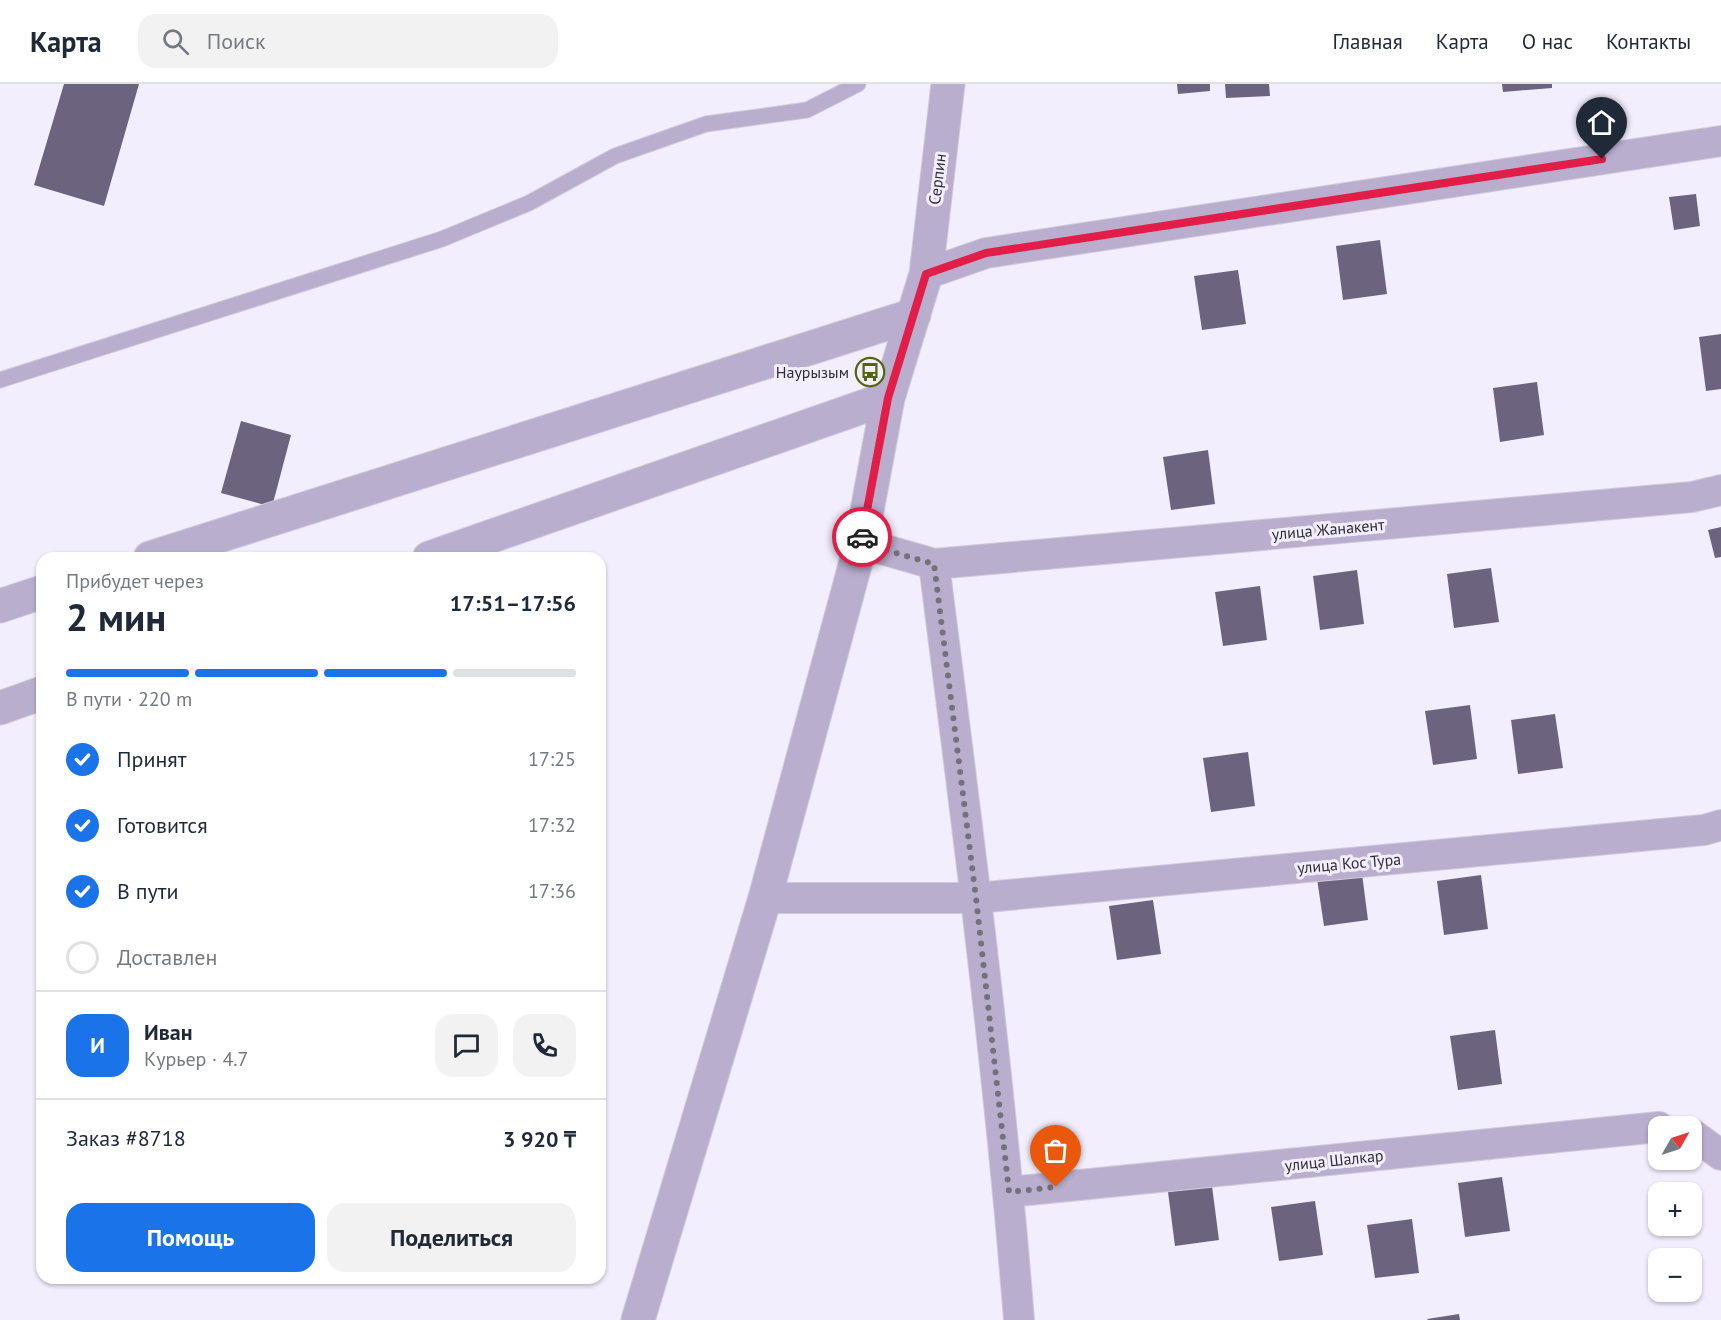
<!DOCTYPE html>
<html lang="ru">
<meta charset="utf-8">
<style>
:root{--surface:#fff;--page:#f2f2f3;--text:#1f2937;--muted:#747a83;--line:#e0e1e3;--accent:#1a73e8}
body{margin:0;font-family:"PT Sans",sans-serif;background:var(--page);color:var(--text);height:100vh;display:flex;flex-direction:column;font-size:22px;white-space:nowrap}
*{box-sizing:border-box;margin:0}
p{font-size:20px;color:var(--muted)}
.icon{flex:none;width:33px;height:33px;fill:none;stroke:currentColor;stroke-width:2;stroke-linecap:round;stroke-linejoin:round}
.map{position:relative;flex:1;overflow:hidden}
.panel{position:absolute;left:36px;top:468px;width:570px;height:732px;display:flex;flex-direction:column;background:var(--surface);border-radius:18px;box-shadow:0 2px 4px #0004}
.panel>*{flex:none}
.needle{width:39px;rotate:51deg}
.tools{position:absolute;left:1648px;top:1032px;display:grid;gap:12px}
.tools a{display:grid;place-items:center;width:54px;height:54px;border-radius:12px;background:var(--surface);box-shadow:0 2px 4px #0004;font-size:30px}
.pin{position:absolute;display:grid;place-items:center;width:51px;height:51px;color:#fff;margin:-62px -26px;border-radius:50% 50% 50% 0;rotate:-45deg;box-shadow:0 0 6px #0007}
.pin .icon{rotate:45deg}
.courier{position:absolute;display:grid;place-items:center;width:60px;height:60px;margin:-30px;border:4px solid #e11d48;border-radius:50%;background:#fff;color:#222;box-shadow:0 2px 8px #0007}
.summary em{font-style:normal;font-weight:700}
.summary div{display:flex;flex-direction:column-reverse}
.summary{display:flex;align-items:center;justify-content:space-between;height:102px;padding:0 30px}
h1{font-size:39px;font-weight:700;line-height:45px}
.bar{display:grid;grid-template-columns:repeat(4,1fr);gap:9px 6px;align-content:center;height:72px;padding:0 30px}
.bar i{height:8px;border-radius:4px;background:var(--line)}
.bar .on{background:var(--accent)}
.bar p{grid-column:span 4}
.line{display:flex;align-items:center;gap:15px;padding:0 30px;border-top:2px solid var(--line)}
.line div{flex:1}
.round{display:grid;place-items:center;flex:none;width:63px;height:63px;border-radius:18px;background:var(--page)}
ol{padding:0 30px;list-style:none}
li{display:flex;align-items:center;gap:18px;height:66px}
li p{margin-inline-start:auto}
li .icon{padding:6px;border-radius:50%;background:var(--accent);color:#fff;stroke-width:4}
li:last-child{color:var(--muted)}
li i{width:33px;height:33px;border:3px solid var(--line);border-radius:50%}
.button{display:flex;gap:12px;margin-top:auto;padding:12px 30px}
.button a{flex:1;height:69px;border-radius:18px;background:var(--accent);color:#fff;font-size:24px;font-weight:700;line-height:69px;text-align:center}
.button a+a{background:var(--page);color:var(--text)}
header{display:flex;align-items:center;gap:36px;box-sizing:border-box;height:84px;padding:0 30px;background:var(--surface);border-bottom:2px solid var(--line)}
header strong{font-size:28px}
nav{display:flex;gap:33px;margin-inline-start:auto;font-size:21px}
.search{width:420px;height:54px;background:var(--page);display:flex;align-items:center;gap:15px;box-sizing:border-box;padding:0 21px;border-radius:18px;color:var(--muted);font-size:22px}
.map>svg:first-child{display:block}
.building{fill:#6c637e}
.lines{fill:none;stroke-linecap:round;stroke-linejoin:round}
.service-casing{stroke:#d0cbda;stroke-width:17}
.minor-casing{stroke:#d0cbda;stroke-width:32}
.tertiary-casing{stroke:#d0cbda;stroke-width:35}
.service{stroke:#b9aece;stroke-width:15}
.minor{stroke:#b9aece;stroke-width:30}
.tertiary{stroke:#b9aece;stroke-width:33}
.done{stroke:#74717b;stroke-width:6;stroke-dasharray:0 10.8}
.route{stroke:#e11d48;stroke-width:8}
.labels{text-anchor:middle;stroke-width:6;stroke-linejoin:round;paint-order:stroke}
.street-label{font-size:16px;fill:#302e34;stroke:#f3eefe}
.poi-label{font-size:16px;fill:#302e34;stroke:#f3eefe;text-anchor:end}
</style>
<header>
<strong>Карта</strong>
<div class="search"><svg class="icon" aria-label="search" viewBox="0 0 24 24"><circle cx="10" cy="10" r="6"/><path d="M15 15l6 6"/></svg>Поиск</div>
<nav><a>Главная</a><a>Карта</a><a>О нас</a><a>Контакты</a></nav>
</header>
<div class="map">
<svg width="1721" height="1236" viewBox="0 0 1721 1236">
<rect width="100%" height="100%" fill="#f3eefe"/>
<path class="building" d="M64,0H139L104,122L34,101Z
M1177,0H1210V7L1178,10Z
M1225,0H1269L1270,12L1226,14Z
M1502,0H1552V4L1503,8Z
M1696,110L1700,142L1674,146L1669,113Z
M1380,156L1387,210L1343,216L1336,162Z
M1238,186L1246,240L1202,246L1194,192Z
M1721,250V305L1706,307L1699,253Z
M1537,298L1544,351L1500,358L1493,304Z
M241,337L291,351L272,423L221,409Z
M1208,366L1215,420L1171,426L1163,373Z
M1721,443V473L1715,474L1708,446Z
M1491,484L1499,538L1454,544L1447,490Z
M1357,486L1364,540L1320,546L1313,492Z
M1260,502L1267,556L1223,562L1215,508Z
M1470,621L1477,675L1433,681L1425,627Z
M1555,630L1563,684L1518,690L1511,636Z
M1248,668L1255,722L1211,728L1203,674Z
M1361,782L1368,836L1324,842L1316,788Z
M1481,791L1488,845L1444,851L1437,797Z
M1153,816L1161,870L1117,876L1109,822Z
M1495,946L1502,1000L1458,1006L1450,952Z
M1502,1093L1510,1147L1465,1153L1458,1099Z
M1212,1102L1219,1156L1175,1162L1168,1108Z
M1315,1117L1323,1171L1279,1177L1271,1123Z
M1412,1135L1419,1189L1375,1194L1367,1141Z
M1459,1230L1460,1236H1428L1427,1235Z"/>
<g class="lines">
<g class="service-casing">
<path id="service" d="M0,296L442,155L529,119L615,72L706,40L807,26L858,0"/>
</g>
<g class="minor-casing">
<path id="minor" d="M926,190L986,169L1721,57
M861,459L934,480C966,732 999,983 1019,1236
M934,480L1692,413L1721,406
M765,814H976L1704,746L1721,741
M1692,1050L1721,1071
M1009,1108L1659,1043"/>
</g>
<g class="tertiary-casing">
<path id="tertiary" d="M150,474L914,231
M429,474L888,314
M0,522L42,508
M0,624L42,609
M638,1236L765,814L861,459L888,314L926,190L948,0"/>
</g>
<use href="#service" class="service"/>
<use href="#minor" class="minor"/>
<use href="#tertiary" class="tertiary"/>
</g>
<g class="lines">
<path class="done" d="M862,453L861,459L934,480L976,814L1009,1108L1056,1103"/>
<path class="route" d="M862,453L888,314L926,190L986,169L1602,75"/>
</g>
<defs>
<g id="bus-ring" transform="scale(1.5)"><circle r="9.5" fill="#f3eefe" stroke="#55650e" stroke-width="1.5"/><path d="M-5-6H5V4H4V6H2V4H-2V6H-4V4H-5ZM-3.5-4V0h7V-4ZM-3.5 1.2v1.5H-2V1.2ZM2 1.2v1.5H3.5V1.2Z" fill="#55650e"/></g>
</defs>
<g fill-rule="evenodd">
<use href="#bus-ring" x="870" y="288"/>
</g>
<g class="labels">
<g class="street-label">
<text transform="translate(937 95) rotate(-83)" y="6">Серпин</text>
<text transform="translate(1328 445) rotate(-5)" y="6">улица Жанакент</text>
<text transform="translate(1349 779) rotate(-5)" y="6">улица Кос Тура</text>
<text transform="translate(1334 1076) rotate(-6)" y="6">улица Шалкар</text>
</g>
<g class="poi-label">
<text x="849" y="294">Наурызым</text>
</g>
</g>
</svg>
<div class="tools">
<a><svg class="needle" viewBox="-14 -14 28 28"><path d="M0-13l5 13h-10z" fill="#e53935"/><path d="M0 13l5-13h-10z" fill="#747a83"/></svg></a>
<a>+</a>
<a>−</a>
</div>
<div class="pin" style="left:1056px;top:1103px;background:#ea580c"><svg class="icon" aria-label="bag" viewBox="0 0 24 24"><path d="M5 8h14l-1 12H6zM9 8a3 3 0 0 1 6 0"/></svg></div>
<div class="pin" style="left:1602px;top:75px;background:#1f2937"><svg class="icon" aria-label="home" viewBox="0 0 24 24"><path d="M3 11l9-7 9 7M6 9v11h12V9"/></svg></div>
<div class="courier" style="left:862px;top:453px"><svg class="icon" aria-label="car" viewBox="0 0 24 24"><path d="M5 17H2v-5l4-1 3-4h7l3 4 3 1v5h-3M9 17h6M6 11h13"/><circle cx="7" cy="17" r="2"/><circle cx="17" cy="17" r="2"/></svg></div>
<section class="panel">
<div class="summary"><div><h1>2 мин</h1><p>Прибудет через</p></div><em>17:51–17:56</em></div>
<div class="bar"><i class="on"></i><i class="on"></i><i class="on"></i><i></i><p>В пути · 220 m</p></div>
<ol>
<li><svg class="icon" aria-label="check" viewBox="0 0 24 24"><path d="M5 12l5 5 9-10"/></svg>Принят<p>17:25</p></li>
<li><svg class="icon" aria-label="check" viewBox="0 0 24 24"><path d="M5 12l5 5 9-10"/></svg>Готовится<p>17:32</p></li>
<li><svg class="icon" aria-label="check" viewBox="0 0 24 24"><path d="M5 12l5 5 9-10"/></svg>В пути<p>17:36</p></li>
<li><i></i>Доставлен</li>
</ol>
<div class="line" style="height:108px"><b class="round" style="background:var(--accent);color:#fff">И</b><div><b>Иван</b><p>Курьер · 4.7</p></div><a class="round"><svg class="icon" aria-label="chat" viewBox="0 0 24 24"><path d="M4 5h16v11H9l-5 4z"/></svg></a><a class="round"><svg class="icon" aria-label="phone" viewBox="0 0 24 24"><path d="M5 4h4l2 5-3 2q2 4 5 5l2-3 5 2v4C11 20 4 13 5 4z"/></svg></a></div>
<div class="line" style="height:78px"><div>Заказ #8718</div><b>3 920 ₸</b></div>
<div class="button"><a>Помощь</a><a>Поделиться</a></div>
</section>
</div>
